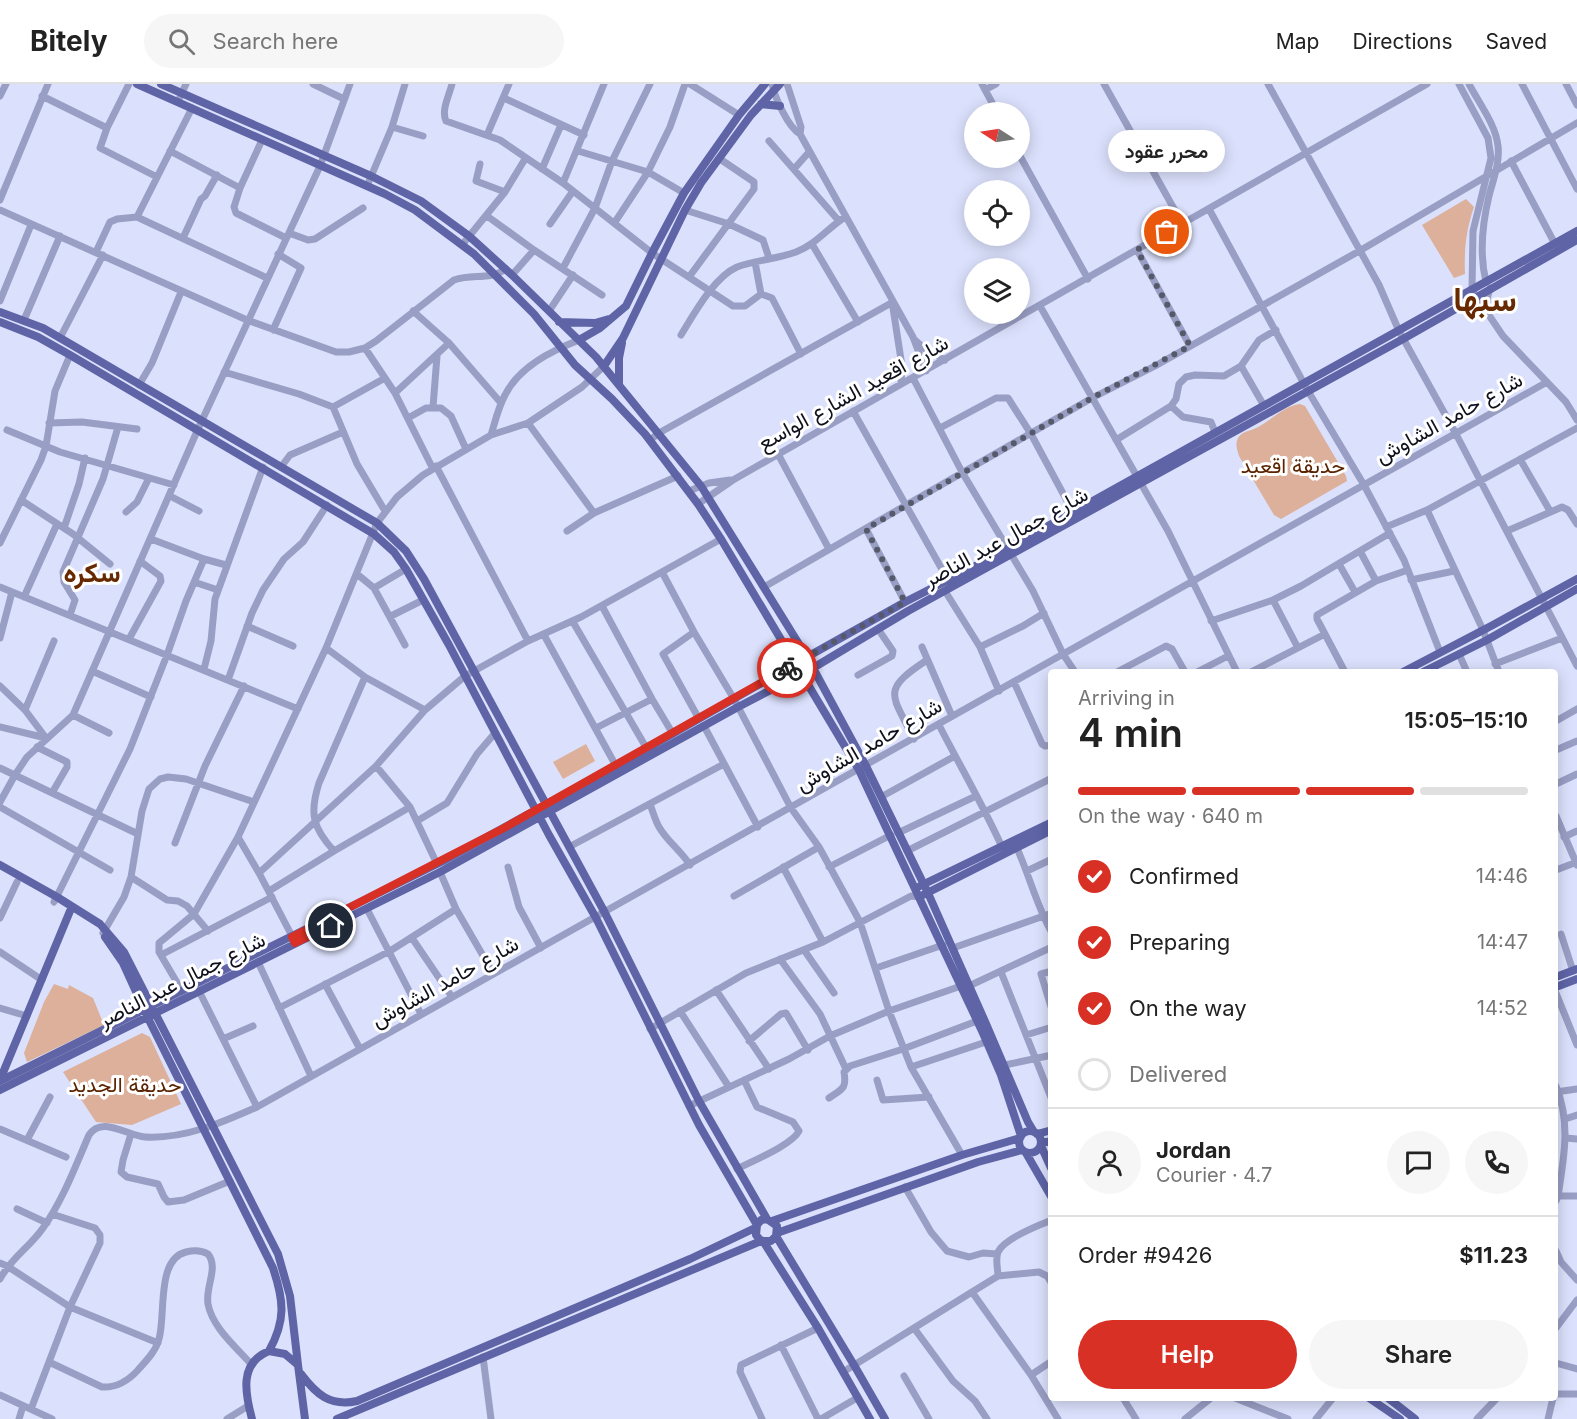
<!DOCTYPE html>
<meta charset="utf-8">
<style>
:root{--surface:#fff;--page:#f6f6f6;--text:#222;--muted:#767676;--line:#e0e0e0;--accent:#d93025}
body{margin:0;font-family:Inter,Vazirmatn,sans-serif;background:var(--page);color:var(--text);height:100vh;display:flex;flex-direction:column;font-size:22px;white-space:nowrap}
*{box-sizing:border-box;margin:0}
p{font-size:20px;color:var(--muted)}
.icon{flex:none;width:33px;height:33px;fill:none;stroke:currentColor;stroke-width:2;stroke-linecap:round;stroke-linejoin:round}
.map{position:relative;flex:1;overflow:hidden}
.side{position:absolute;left:1048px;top:585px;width:510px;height:732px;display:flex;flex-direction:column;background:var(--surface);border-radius:6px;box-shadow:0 3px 15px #0003}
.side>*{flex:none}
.needle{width:39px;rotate:282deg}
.fabs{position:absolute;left:964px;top:18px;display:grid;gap:12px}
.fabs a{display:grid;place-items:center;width:66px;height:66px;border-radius:50%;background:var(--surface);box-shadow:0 3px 15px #0003;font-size:30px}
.pin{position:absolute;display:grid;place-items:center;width:51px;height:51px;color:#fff;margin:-26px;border:3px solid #fff;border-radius:50%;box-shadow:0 2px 6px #0007}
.courier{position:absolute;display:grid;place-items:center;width:60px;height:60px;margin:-30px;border:4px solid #d93025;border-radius:50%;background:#fff;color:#222;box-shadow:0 2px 8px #0007}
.bubble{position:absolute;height:42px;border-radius:21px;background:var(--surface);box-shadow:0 3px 15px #0003;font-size:20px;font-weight:600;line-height:42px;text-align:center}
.summary em{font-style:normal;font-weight:600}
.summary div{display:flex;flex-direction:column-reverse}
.summary{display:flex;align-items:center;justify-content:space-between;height:102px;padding:0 30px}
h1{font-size:39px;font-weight:600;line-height:45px}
.bar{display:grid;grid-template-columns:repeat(4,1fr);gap:9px 6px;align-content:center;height:72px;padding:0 30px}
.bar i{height:8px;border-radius:4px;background:var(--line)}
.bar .on{background:var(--accent)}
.bar p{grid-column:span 4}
.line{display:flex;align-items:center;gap:15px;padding:0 30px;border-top:2px solid var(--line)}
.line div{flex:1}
.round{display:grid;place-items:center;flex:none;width:63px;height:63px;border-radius:32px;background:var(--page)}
ol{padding:0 30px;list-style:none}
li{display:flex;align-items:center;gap:18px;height:66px}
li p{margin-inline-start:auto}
li .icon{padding:6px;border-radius:50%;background:var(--accent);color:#fff;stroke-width:4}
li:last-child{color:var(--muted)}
li i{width:33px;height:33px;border:3px solid var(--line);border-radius:50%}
.button{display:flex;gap:12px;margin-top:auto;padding:12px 30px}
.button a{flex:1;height:69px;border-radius:36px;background:var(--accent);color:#fff;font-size:24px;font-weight:600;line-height:69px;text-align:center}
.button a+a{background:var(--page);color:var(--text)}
header{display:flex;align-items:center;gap:36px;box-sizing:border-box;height:84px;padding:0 30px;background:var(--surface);border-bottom:2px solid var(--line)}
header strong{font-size:28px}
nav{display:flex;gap:33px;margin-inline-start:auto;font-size:21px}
.search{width:420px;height:54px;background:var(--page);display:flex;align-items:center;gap:15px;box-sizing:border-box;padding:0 21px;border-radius:33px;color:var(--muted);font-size:22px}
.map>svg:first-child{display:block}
.green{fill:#dcb09a}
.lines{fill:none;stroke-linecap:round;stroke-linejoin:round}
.minor{stroke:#999ec4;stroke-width:7}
.major{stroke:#5e64a6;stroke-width:8}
.done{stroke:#56596a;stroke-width:6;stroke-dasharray:0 10.8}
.route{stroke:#d93025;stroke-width:8}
.labels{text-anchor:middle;stroke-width:6;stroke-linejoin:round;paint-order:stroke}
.street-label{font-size:21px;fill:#0e101c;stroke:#fff}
.park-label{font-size:21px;fill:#5b2400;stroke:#fff}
.district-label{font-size:27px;font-weight:bold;fill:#662900;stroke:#fff}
.town-label{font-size:33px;font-weight:bold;fill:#662900;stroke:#fff}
</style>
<header>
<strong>Bitely</strong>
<div class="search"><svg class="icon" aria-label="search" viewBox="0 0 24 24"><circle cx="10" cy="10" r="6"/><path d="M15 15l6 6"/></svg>Search here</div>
<nav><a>Map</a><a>Directions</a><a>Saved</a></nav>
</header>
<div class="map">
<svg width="1577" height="1335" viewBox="0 0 1577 1335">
<rect width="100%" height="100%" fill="#dbe0fc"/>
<path class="green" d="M1466,115L1474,123C1466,146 1464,166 1465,190L1454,194L1422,141Z
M1300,320L1305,322L1346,392L1347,397L1281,435L1274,431L1239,372C1237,365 1235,361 1238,354C1242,348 1248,347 1254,345C1270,338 1283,322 1300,320Z
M586,660L595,677L563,695L553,678Z
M54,900L68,905L69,901L93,914L104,941L27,978L24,969L44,918Z
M142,949L150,953L181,1020L132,1041L96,1038L63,988Z"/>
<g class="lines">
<path class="minor" d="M129,0L107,44L100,64L157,93
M313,0L344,15
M452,0C449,12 441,26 446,37L500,56L563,99L652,169L733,222H745L761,210L772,214L801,270
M690,0L739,31
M772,0C775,14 788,43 800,50
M787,0L801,43L800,50L913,253L926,287
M982,0L997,28
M1104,0L1182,139
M1268,0L1379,201L1399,247L1456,350L1577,582
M1459,0L1488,54L1491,74L1473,147L1472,206L1503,252L1566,318L1577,336
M1469,0C1479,19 1496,41 1498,62C1500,79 1493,96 1489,112C1482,141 1479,169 1486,198
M1522,0L1577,105
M1566,0L1577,21
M985,6L996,0
M0,12L6,0
M42,12L107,44
M180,13L186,0
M504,14L584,51
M392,43L423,52
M487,51L509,0
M769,57L839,137
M170,67L240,104L262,56
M578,67L648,88L684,109
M1020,72L1088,195
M1511,77L1555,160
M480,80L476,97L505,108
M542,85L561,41
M794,85L809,68
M563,99L604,0
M367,102L392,43L405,0
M240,104L234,123L236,129L286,154
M0,116L48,0
M1209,125L1308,307L1364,401L1404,476L1440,568
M0,126L247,236L336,268H349L365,264L376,257L454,196C474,189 488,197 506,185
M685,126L729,140L763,156L769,174
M487,132L534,166L602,211
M137,133L192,24
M615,138L648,88L670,43L685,0
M550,140L573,107
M289,149L308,156L315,155L363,124
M183,154L201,115L205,112L217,91
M812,160L858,238
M462,161L505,108L525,75
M1137,166L1190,262
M96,168L110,138L117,135L137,133L267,194
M755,178L761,210
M563,184L595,124L612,77L650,0
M512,191L534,166
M689,193L754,105V98L720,75
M0,217L31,141
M1040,222L1168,447L1237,588
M893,224L902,282L901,300
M413,227L449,259
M549,227L573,191
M1488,228L1487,215L1490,204
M24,236L60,152
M273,246L301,184L278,170
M681,251C694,230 714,193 737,183C756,176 777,175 796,168C815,161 828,144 845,133
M60,254L103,171
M915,256L925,265L945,276
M365,264L395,309L433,385
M1241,282L1263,320
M224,288L299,310L333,323L385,294
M913,294L962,388L1033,507L1063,570L1075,588
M139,301L152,279L181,208
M395,309L449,259L501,319
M1171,322L1183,333L1211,338L1215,348
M333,323L357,380L385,427
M433,323L437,272
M853,327L948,496
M408,334L426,324H441L451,332L466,365
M49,339L82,338L137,345
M528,339L594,429
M940,344L996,314H1008L1031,350L1073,428
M7,346L60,368L174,401
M491,351C495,338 498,324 505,311C519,283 551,267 579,256
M650,356L659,349L893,218
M1116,356L1171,322L1176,315L1179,300L1186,293L1195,291L1224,292L1241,282L1259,256L1276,246
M778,370L829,465
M1520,375L1550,427
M436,382L528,557
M281,383L290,371L343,348
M689,407L709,399L730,396
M170,412L199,427
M21,416L73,450L110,480
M698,420L733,396L1427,0
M1427,426L1483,546L1499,588
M126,428L137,418L149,394
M1386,443L1427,426L1577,344
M64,444L79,400L85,374
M866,445L905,518
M567,447L594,429L678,392
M1507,447L1562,423L1568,426L1577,440
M151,455L204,475L226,481
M0,459L41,376L46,362L55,307L70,271
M1360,467L1376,497
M1339,480L1355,508
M662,488L694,548L734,615L791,724L819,763L860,838L889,927L911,983L962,1071
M357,490L374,504L405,561
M1411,496L1454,487
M194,498L218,506
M0,503L298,625
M764,503L1092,314L1155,282L1361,166L1577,39
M374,504L406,485
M945,507L980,563L999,607
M24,513L57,440
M1273,516L1298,564
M70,531L75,516L64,498L63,488L103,395L118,343
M391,532L423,516
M1211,537L1273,516L1301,502L1390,449
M573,538L647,665
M247,542L293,562
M694,548L663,570L699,635
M544,551L616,682
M0,554L12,508
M129,555L161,497L160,492L140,477
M922,563L952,632
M980,563L1023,542L1044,529
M326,564L365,593
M1459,570L1467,588
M1495,580L1562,554
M204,585L211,557L215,515L263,383
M92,587L151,613
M1117,588L1166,562L1172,565L1185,588
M1197,588L1228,572
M1251,588L1325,550
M1345,588L1317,535V531L1376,497L1408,486
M858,591L892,572L893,567L878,545
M228,596L252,529L263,506L284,475L303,458L327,421
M1014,598L1042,660L1045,662L1052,661
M0,602L25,626L46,654
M652,615L673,650
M25,626L54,557
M73,631L109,649
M1556,637L1577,625
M939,641C960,682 983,721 1002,763
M704,642L758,743
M0,643L46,654
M596,644L652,615L602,522
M914,655C892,610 880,607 927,576
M37,663L67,678V683L52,709
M1556,666L1577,657
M376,682L410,723L437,780
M0,684L138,750
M1556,700L1577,690
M881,713L955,672
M0,718L15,691L27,673L73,631L198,345L320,82L350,0
M650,720C653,728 655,736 659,743C667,757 681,767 690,781
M0,723L110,786
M410,723L334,767C313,744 309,730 319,699L365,593L425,626
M1556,732L1577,781
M417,737L447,719L477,670L495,649
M898,749L976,712
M238,753L259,789L293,854
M1564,753L1577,747
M175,759L205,682L244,602
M1015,760C1029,789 1036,821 1052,849
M569,763L724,680
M907,767L1052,694
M508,783L519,823L541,864
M783,783L823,858
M829,783L891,751
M1556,786L1577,778
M1027,787L1052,775
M440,788L456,825L493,889
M259,789L376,682L425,626L465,592L528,557L581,533L721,455
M131,793L142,727L149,705L160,695L168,693L186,695L254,718
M269,807L334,767
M734,812L819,763
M54,818L130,665L167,571L186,517L204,475
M367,825L421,930
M0,834L17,798
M103,849L124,813L131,793L167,816L178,817L187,822L208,847
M1561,850L1573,887
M412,854L452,913
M953,864L1052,829
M804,866L834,909
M0,868L42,896
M161,871L272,813
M780,875L820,930L846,985
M258,878L311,992
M876,884L943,861
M1052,887L1041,890L1052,926
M1001,888L1052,1016
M325,900L360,965
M969,902L1052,863
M716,906L769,985
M182,907L159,868V859L194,830L238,753L326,564L377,439L397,413L423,391L491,351L528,339L582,303L604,282
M199,907L223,955
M1556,909L1577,961
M0,924L27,932
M279,924L390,867L456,825
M680,927L729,1003
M253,942L223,955L257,1023
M650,945L746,889L823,858L911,812L920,813
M1026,951L1052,943
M749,957L781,930L786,929L808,966
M1005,981L1052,971
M911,983L986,958
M877,996L883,1016L929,1013
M1556,1002C1571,1039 1564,1073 1558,1112L1556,1117
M1556,1008L1577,1005
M829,1014C842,1005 847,1005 844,988L850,982L903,965L977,937
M689,1022L789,975L830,952L889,927L961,902
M1565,1035L1577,1031
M0,1045L66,1073
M131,1050L123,1076L121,1088L127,1093L158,1100L164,1113L168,1118L184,1116L230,1097
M1566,1054L1577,1055
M27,1056L50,1013
M737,1085C752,1077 792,1061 799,1047L793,1038L757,1023L744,996
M905,1103L931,1148L947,1167L969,1173L983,1169L997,1170
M1558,1112H1577
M17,1125L47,1139
M1052,1136C1039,1141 1004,1155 998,1168C995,1175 998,1185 998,1192L1039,1188L1047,1192L1052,1200
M1556,1167L1561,1178L1577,1196
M0,1179L7,1182L70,1223L158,1259
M998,1192L972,1208L1031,1291
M0,1195C11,1174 30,1163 43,1144C63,1116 75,1083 89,1051C102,1031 127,1052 145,1053C185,1055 221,1039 257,1023L1547,298
M914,1244L953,1297L975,1317L987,1335
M1556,1244L1577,1216
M781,1261L818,1335
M483,1273L491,1335
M1052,1277L1031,1291L1058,1335
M49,1278L102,1303C117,1304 128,1297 138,1286C146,1277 156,1267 159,1255C166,1231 156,1175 186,1168C194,1166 201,1166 208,1170C219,1184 205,1203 208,1220C212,1243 236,1263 251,1280
M1556,1279L1577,1285
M843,1288L972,1208
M904,1292L929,1335
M1556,1310H1577
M0,1311L52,1335
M1123,1314L1136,1335
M1235,1314L1288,1335
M31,1325L70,1223L100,1159V1151L95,1144L52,1130
M19,1335L23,1322
M227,1335L248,1322
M762,1335L740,1288L741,1281L818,1244
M821,1335L857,1314
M1185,1335L1211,1314
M1316,1335L1333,1314
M1477,1335L1497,1314
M1548,1335L1553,1314"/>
<path class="major" d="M137,0L385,110L415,126L474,170L534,230L575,281L612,315L645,350L698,420L721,455L859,686L982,947L1001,991L1021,1052
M161,0L371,92L421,117L469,152L512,191L596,273L701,402L807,573L866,682L928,809L987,942L1028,1038L1034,1048
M761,20L780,22
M0,228L43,244L377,439L406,467L424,495L605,829L699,1017L767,1135
M0,238L38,253L70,271L374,450L394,468L406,485L449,561L549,751L596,834L699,1041L757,1141
M559,238L595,239L609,235
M579,256L600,244L626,222L652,169L684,109L739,31L765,0
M604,282L623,254L685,126L701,99L751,31L780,0
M619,300V274L622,259
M1403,588L1491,542L1577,495
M1423,588L1487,556L1577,505
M0,781L57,813L100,840L124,868L278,1170L290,1212L298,1281
M920,802L1052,738
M923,811L1052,746
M105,853L123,879L148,934L273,1184C284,1217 286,1236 269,1267
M1556,893L1577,885
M1556,903L1577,895
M0,996L70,827
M0,997L443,777L616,682L807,573L905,518L987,476L1577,147
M0,1006L440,788L738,623L813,584L908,527L1403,255L1577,156
M1019 1058a11 11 0 1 1 22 0a11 11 0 1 1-22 0Z
M1037,1050L1052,1046
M1041,1059L1052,1057
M1041,1062L1052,1086
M1026,1069L1052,1114
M772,1137L962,1071L1020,1054
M777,1149L978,1078L1022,1066
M776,1152L771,1157H761L756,1151L757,1141L761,1136L767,1135L777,1142L776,1152L854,1281L885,1335
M763,1157L818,1244L870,1335
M301,1290C316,1310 330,1323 357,1317L690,1175L755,1144
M1369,1314L1400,1335
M1388,1314L1415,1335
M252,1335C245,1309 239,1279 269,1267L285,1270L298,1281L305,1335
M337,1335L761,1157"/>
</g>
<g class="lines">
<path class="done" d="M787,584L905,518L866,445L1092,314L1190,262L1137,166L1167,148"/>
<path class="route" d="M331,842L295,859L292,853L502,745L787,584"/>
</g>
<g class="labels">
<g class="street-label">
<text transform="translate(853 309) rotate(-29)" y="7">شارع اقعيد الشارع الواسع</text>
<text transform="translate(1449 334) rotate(-29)" y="7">شارع حامد الشاوش</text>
<text transform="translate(1006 453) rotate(-29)" y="7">شارع جمال عبد الناصر</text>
<text transform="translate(869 661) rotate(-30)" y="7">شارع حامد الشاوش</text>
<text transform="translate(182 896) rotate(-27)" y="7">شارع جمال عبد الناصر</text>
<text transform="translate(445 898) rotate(-29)" y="7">شارع حامد الشاوش</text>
</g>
<g class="park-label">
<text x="1293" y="389">حديقة اقعيد</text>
<text x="125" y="1008">حديقة الجديد</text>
</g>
<g class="district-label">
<text x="92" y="498">سكره</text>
</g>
<g class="town-label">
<text x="1485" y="227">سبها</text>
</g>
</g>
</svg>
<div class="fabs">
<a><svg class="needle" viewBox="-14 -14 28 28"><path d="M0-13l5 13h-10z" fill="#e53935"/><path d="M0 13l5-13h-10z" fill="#767676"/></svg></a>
<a><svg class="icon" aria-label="locate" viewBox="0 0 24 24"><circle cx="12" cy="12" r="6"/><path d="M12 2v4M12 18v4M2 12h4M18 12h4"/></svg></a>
<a><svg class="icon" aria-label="layers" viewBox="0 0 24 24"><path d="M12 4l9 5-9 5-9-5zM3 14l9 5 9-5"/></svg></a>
</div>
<div class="pin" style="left:1167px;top:148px;background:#ea580c"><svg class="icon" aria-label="bag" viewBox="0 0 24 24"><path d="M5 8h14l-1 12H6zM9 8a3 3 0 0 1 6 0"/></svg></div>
<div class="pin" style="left:331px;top:842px;background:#1f2937"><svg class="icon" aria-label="home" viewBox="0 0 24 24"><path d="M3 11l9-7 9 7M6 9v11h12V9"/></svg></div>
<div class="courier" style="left:787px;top:584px"><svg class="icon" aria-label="bike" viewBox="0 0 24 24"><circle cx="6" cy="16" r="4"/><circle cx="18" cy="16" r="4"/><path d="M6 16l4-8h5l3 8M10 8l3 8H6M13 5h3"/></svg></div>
<div class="bubble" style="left:1108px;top:46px;width:117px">محرر عقود</div>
<section class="side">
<div class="summary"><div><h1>4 min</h1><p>Arriving in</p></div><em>15:05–15:10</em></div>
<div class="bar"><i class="on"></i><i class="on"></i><i class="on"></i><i></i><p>On the way · 640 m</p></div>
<ol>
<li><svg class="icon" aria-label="check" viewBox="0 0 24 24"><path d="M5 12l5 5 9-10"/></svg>Confirmed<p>14:46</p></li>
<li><svg class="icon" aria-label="check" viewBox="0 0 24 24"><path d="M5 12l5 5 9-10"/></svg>Preparing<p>14:47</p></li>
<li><svg class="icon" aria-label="check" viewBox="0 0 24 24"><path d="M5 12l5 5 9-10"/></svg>On the way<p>14:52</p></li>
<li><i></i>Delivered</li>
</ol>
<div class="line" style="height:108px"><a class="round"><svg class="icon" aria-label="person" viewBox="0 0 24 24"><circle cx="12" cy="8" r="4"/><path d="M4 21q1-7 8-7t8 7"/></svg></a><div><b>Jordan</b><p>Courier · 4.7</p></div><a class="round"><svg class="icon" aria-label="chat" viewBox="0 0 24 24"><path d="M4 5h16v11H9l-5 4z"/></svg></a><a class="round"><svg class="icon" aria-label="phone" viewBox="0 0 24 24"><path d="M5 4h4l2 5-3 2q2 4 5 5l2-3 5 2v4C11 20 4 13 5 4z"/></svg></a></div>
<div class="line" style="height:78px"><div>Order #9426</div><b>$11.23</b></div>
<div class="button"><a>Help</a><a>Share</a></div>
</section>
</div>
